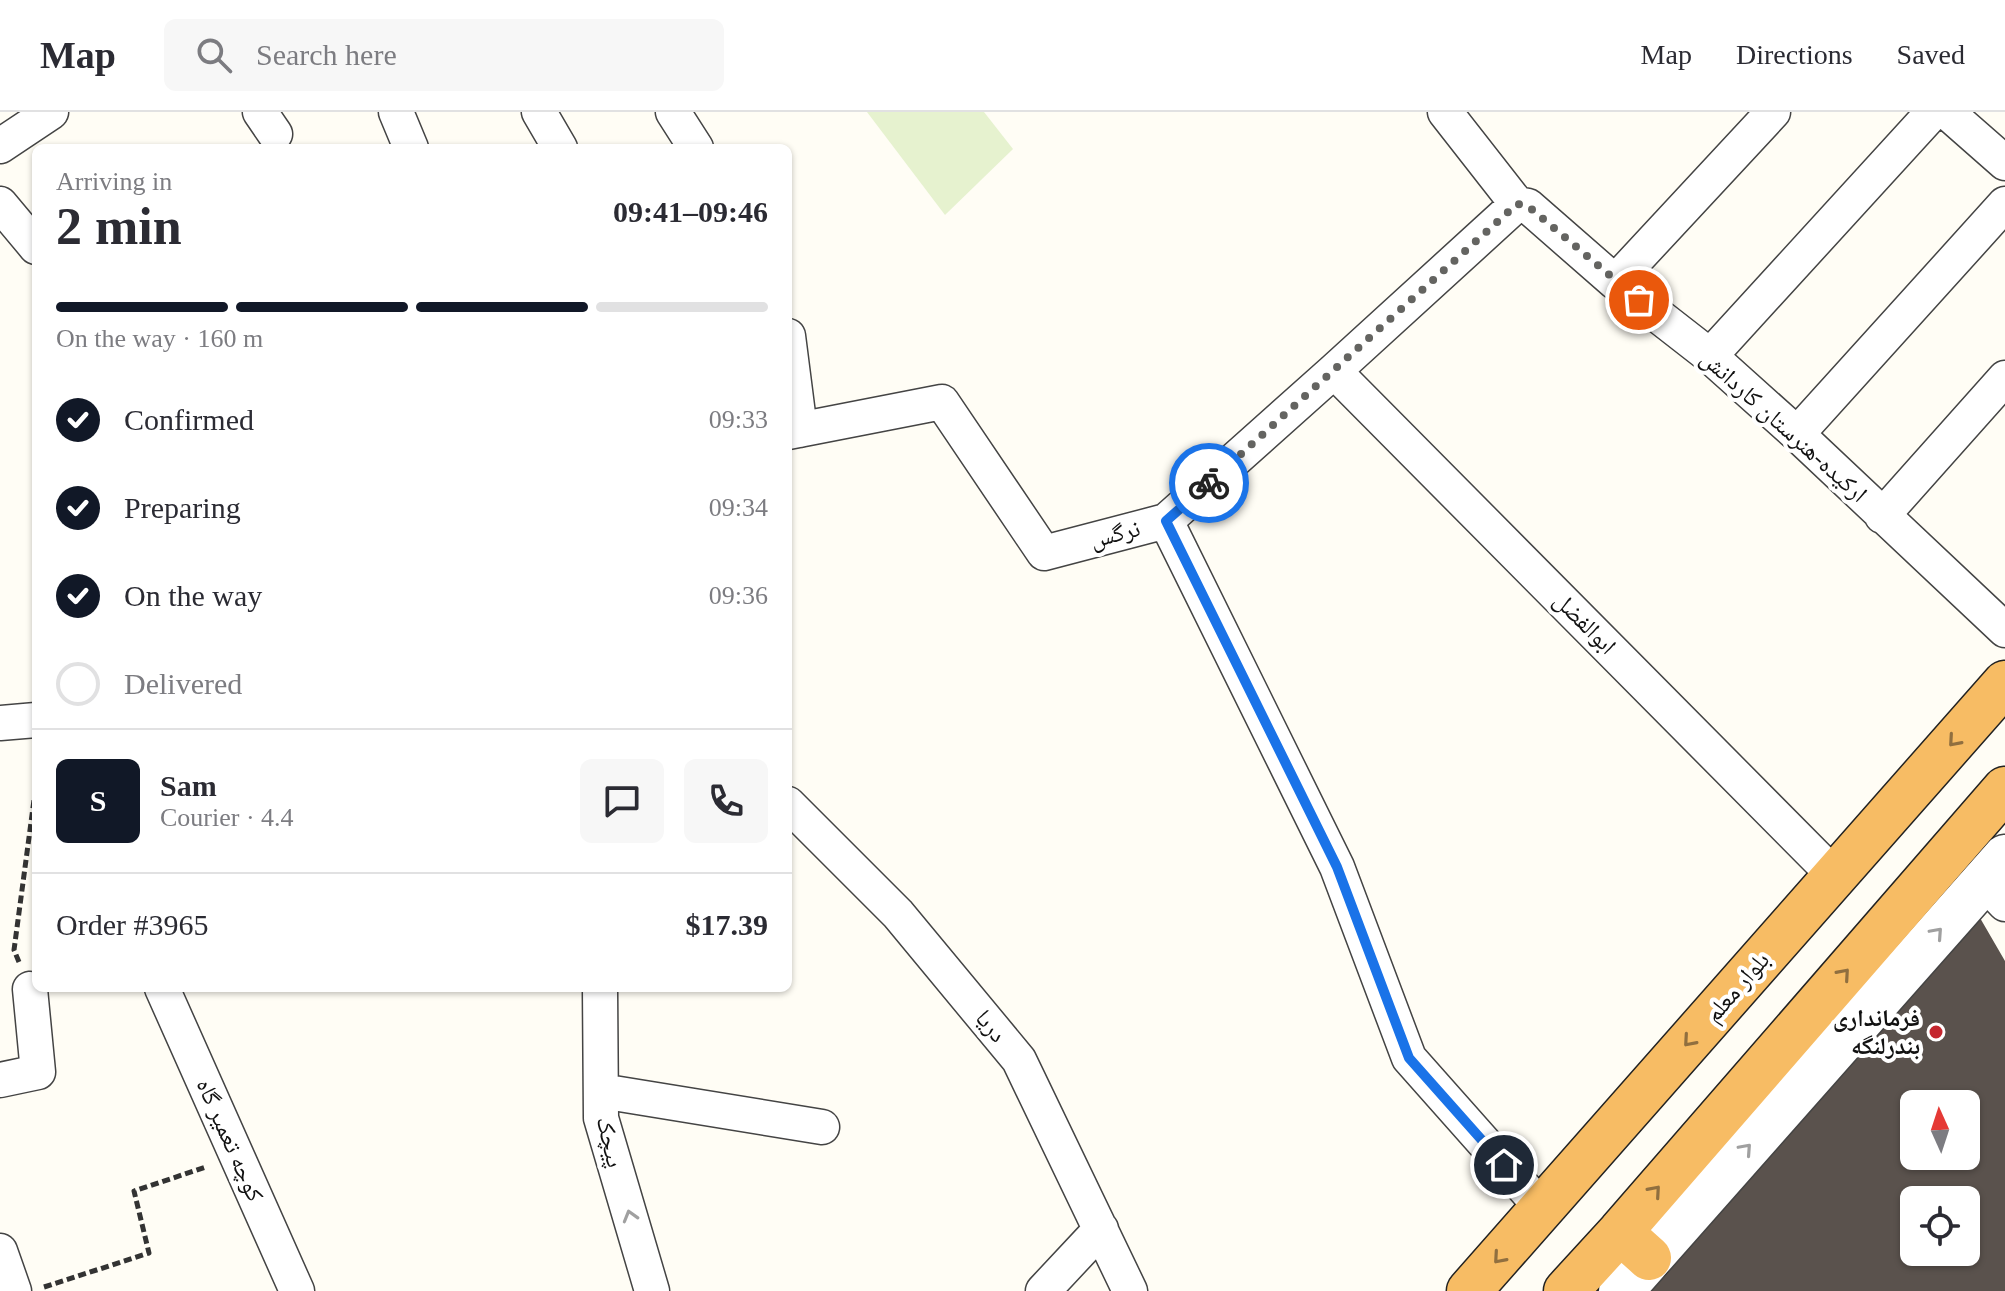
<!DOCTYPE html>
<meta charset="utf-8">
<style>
:root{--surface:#fff;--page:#f7f7f7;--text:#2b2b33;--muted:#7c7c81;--line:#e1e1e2;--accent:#111827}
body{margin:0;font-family:"Times New Roman","Noto Naskh Arabic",serif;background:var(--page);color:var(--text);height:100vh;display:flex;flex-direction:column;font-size:30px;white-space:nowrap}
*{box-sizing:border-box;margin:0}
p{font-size:26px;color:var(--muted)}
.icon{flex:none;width:44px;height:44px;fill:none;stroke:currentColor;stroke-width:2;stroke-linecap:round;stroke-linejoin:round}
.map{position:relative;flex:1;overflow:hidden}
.sheet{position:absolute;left:32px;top:32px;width:760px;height:848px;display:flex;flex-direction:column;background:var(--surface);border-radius:12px;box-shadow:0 2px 6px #0004}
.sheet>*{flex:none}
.needle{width:52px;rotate:357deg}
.fabs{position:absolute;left:1900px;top:978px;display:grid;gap:16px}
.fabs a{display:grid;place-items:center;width:80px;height:80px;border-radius:12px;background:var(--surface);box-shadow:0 2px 6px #0004;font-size:40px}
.pin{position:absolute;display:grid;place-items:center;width:68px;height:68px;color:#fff;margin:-34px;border:4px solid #fff;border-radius:50%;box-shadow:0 2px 8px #0007}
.courier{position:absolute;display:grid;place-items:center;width:80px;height:80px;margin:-40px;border:6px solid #1a73e8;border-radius:50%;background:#fff;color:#222;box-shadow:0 2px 10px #0007}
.summary em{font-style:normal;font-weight:800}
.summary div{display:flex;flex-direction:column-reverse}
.summary{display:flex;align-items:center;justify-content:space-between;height:136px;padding:0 24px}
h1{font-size:52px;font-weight:800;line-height:60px}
.bar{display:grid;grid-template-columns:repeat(4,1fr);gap:12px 8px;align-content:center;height:96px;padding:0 24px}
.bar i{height:10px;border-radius:6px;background:var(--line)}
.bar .on{background:var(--accent)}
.bar p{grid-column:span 4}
.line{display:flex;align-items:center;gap:20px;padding:0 24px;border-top:2px solid var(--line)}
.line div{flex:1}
.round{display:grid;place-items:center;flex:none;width:84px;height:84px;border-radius:12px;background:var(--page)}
ol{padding:0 24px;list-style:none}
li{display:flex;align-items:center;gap:24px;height:88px}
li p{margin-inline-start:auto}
li .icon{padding:8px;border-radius:50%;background:var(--accent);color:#fff;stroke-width:4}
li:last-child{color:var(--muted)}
li i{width:44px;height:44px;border:4px solid var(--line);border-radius:50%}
header{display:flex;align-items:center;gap:48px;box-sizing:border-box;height:112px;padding:0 40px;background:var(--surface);border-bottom:2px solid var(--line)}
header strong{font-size:38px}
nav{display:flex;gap:44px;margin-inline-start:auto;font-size:28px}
.search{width:560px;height:72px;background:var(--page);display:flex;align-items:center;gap:20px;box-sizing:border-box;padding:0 28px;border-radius:12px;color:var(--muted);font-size:30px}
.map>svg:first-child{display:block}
.pitch{fill:#e6f2cf}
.building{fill:#5a524d;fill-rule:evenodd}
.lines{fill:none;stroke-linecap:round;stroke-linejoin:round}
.minor-casing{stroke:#444;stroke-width:37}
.tertiary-casing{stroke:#444;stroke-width:47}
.trunk-casing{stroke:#222;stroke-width:47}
.path{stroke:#333;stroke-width:5;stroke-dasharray:8 4;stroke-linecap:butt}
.minor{stroke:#fff;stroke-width:34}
.tertiary{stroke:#fff;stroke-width:44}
.trunk{stroke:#f7bc64;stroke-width:44}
.oneway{stroke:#906f3f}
.oneway2{stroke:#a0a0a0}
.done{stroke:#646461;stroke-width:8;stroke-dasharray:0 14.4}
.route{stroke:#1a73e8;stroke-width:10}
.poi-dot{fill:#c4262e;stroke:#fff;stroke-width:3}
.labels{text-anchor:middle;stroke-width:8;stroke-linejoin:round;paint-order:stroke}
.street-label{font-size:24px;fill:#111;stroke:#fff}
.poi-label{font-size:24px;font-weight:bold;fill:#111;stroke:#fff;text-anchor:end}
</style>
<header>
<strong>Map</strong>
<div class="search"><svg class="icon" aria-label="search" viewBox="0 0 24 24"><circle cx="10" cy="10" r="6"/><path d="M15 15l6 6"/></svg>Search here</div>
<nav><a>Map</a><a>Directions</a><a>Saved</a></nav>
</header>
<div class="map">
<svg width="2005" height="1179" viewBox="0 0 2005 1179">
<rect width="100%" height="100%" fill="#fffdf5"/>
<path class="pitch" d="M867,0H984L1013,37L945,103Z"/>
<path class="building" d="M1976,799L2005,849V1179H1635ZM1914,992H1966V1044H1914ZM1914,1088H1966V1140H1914Z"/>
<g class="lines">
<g class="minor-casing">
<path id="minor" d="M260,0L275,22
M396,0L411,36
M539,0L560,36
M673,0L696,36
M1445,0L1517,92
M1947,0L2005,51
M0,34L51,0
M0,92L36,135
M1615,170L1773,0
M788,224L800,318
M1710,244L1933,0
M1334,259L1835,764
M788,320L942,290L1044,441L1166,409L1337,755L1409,946L1542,1096
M1797,322L2005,92
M1882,404L2005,266
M1166,409L1334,259L1517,92L1528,94L1615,170L1710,244L1797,322L2005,518
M0,611L36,608
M788,692L898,802L1019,948L1130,1179
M1983,769L2005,792
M162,876L297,1179
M600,876L601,1006L652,1179
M0,968L38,960L30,877
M601,979L822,1015
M0,1139L14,1179
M1043,1179L1101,1117"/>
</g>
<g class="tertiary-casing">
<path id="tertiary" d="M1621,1179L2005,745"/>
</g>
<g class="trunk-casing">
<path id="trunk" d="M1620,1120L1649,1146
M1469,1179L2005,571
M1566,1179L1620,1120L2005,677"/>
</g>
<path class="path" d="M19,850L14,838L36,673
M44,1175L149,1141L134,1079L206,1055"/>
<use href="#minor" class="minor"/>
<use href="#tertiary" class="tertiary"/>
<use href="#trunk" class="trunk"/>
</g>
<defs><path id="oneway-chevron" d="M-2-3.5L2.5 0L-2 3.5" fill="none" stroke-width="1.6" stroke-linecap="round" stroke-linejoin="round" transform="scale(2)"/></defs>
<g class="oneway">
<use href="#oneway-chevron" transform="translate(1954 629) rotate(131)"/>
<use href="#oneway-chevron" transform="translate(1844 862) rotate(-49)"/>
<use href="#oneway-chevron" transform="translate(1689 929) rotate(131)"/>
<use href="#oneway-chevron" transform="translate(1655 1079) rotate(-49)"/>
<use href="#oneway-chevron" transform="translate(1499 1146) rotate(131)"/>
</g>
<g class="oneway2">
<use href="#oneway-chevron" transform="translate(1937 821) rotate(-48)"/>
<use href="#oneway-chevron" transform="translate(1746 1037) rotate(-48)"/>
<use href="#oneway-chevron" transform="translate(630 1104) rotate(-106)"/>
</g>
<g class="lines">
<path class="done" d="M1209,371L1517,92L1528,94L1639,188"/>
<path class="route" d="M1209,371L1166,409L1337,755L1409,946L1504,1053"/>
</g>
<circle class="poi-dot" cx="1936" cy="920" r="8"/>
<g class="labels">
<g class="street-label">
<text transform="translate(1784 314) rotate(42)" y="8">ارکیده-هنرستان کاردانش</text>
<text transform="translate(1115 422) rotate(-15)" y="8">نرگس</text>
<text transform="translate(1585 511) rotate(45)" y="8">ابوالفضل</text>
<text transform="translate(1737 875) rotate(-49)" y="8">بلوار معلم</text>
<text transform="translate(991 914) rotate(51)" y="8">دریا</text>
<text transform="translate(230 1028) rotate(66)" y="8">کوچه تعمیر گاه</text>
<text transform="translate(610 1030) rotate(77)" y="8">پیچک</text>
</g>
<g class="poi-label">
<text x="1920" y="914">فرمانداری<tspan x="1920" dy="28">بندرلنگه</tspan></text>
</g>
</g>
</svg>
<div class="fabs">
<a><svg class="needle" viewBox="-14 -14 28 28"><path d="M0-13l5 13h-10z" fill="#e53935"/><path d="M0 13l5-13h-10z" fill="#7c7c81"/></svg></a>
<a><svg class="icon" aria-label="locate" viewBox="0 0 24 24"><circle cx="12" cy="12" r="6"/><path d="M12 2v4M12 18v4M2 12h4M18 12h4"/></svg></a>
</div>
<div class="pin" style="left:1639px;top:188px;background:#ea580c"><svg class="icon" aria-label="bag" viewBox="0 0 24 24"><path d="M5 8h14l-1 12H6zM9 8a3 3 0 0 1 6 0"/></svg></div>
<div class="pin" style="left:1504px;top:1053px;background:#1f2937"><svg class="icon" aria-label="home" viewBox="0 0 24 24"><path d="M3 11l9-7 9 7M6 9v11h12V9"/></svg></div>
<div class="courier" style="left:1209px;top:371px"><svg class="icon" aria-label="bike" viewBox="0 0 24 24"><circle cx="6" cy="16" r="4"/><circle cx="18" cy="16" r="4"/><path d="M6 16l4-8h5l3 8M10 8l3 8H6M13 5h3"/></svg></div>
<section class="sheet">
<div class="summary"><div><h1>2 min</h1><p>Arriving in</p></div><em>09:41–09:46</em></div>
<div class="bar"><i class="on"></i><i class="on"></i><i class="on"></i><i></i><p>On the way · 160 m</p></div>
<ol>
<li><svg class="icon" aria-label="check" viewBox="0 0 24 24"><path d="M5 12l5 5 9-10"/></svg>Confirmed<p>09:33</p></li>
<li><svg class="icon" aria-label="check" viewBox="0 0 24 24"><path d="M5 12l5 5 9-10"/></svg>Preparing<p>09:34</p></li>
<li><svg class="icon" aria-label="check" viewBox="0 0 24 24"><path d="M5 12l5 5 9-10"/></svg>On the way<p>09:36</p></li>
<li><i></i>Delivered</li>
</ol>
<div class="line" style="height:144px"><b class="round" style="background:var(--accent);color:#fff">S</b><div><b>Sam</b><p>Courier · 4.4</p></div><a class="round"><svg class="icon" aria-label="chat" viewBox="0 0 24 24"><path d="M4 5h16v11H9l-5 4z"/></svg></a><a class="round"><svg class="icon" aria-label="phone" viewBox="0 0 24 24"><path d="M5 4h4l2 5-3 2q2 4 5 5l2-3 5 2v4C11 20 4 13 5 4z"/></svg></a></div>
<div class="line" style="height:104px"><div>Order #3965</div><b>$17.39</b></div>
</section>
</div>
